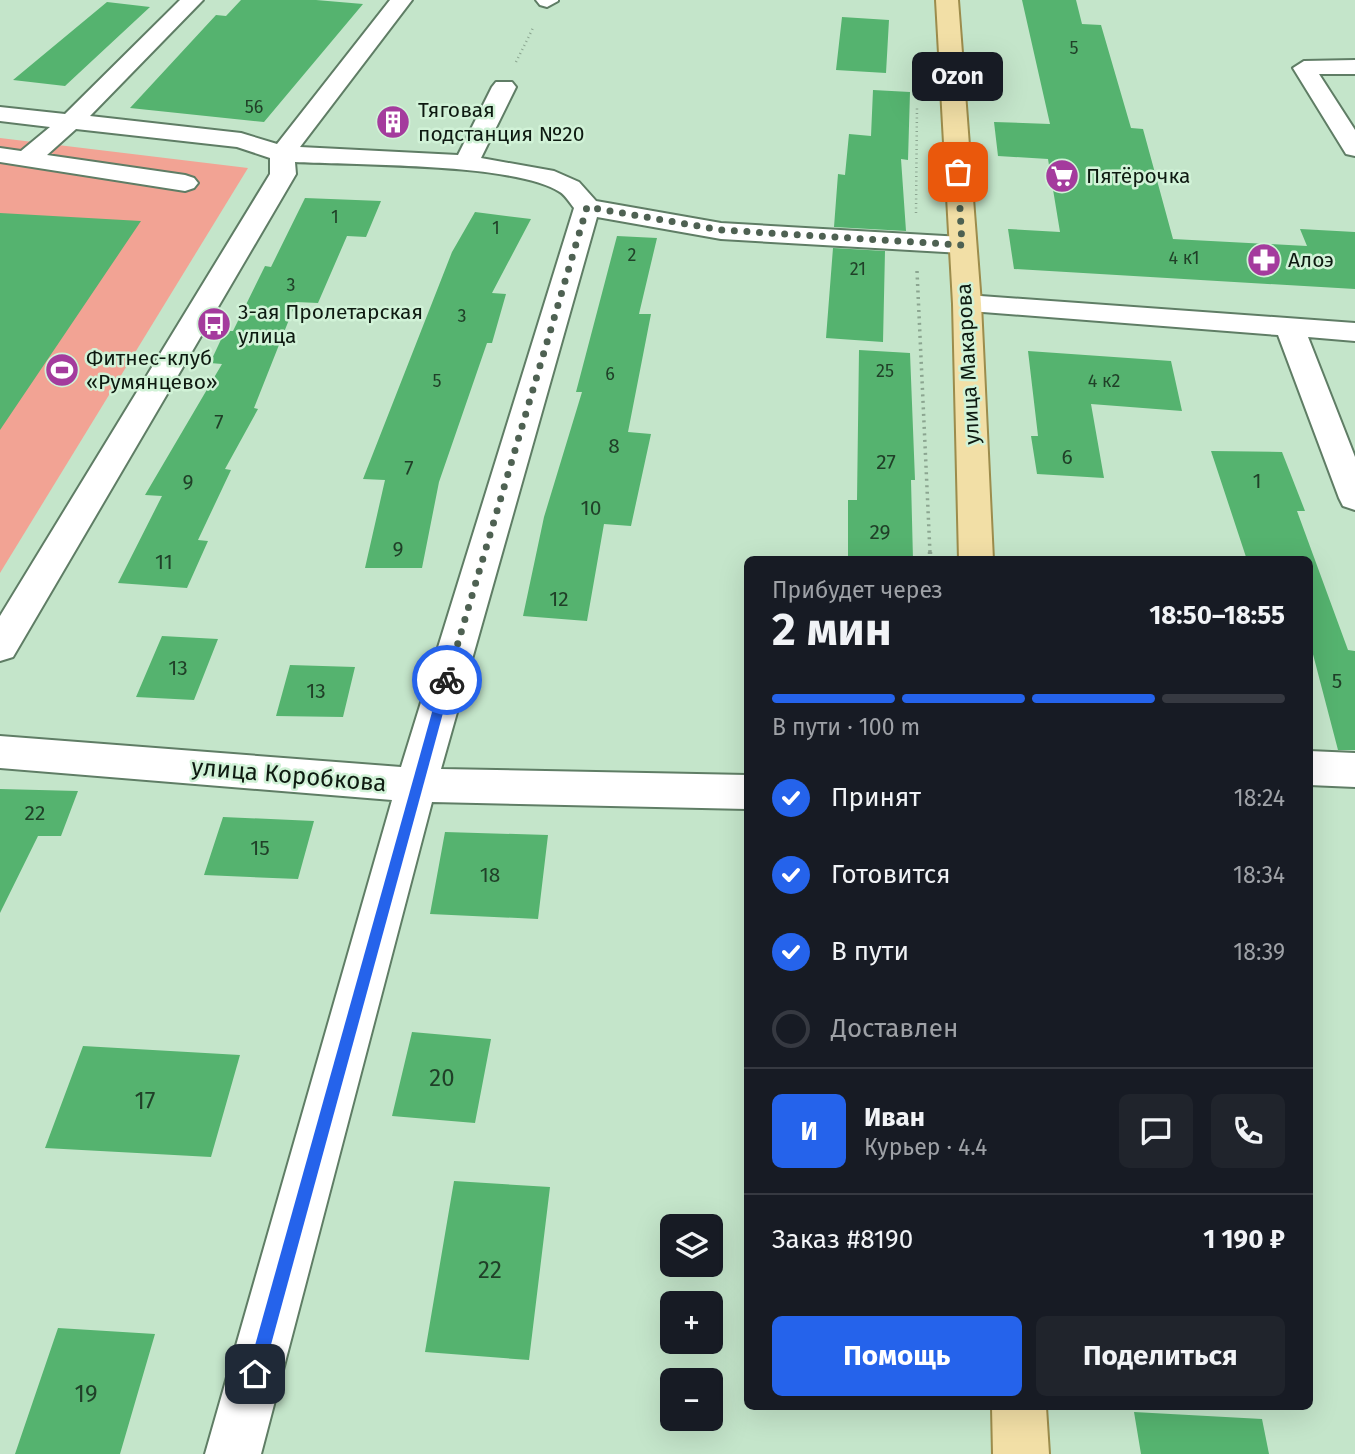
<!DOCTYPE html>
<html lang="ru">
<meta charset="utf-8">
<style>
:root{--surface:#171b24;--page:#20242c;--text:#f1f3f6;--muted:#9ea1a6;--line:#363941;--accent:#2563eb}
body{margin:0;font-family:"Fira Sans",sans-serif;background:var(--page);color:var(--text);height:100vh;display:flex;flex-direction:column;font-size:26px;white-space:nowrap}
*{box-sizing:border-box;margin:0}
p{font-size:23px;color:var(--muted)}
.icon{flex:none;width:38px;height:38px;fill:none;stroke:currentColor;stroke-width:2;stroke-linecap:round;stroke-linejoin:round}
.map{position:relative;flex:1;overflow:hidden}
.details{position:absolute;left:744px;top:556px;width:569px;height:854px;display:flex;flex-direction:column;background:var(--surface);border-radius:10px;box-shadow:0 7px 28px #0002}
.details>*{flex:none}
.controls{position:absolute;left:660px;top:1214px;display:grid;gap:14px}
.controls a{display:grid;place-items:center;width:63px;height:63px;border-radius:10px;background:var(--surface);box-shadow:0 7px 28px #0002;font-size:35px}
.pin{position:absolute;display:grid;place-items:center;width:60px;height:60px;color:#fff;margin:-30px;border-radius:14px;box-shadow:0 4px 10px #0006}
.courier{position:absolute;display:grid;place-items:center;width:70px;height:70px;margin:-35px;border:5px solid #2563eb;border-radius:50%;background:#fff;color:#222;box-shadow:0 2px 9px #0007}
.bubble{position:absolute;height:49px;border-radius:10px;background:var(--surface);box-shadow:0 7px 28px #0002;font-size:23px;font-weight:700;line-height:49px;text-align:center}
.headline em{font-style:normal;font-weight:700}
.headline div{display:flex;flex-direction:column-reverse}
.headline{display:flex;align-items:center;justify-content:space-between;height:119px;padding:0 28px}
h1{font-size:46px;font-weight:700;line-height:52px}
.bar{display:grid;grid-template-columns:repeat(4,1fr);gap:10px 7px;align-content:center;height:84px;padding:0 28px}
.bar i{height:9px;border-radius:5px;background:var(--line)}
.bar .current{background:var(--accent)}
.bar p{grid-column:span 4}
.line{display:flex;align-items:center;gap:18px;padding:0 28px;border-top:2px solid var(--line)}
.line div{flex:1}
.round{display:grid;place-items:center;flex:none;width:74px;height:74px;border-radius:10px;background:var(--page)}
ol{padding:0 28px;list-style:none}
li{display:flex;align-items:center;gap:21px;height:77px}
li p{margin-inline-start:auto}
li .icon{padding:7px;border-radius:50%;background:var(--accent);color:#fff;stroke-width:4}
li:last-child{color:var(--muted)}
li i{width:38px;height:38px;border:4px solid var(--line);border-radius:50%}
.primary-button{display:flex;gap:14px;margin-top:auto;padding:14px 28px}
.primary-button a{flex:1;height:80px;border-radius:10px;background:var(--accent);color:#fff;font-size:28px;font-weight:700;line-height:80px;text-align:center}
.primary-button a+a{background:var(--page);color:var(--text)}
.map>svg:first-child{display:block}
.green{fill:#f2a394}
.building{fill:#55b36f}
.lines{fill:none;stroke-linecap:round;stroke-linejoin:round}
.minor-casing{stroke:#5f7d65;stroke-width:4}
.major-casing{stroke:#9c8c4c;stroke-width:4}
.path-far2{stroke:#8ba590;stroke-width:2.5;stroke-dasharray:1 3.5;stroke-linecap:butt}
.path-far1{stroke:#8ba590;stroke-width:3.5;stroke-dasharray:2 4.5;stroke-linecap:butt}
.path{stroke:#8ba590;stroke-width:4.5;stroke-dasharray:2 5;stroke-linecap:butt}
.minor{fill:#fff;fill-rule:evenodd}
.major{fill:#f2dfa6;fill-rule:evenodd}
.route{fill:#2563eb}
.done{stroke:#4e6152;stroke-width:7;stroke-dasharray:0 12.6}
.labels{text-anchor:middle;stroke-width:5;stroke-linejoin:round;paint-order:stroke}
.far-number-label{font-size:18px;fill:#204028}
.far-poi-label{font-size:21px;fill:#0e1a11;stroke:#d1f2d7;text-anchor:start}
.far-street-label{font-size:21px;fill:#0e1a11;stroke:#d1f2d7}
.number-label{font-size:21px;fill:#204028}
.street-label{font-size:24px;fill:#0e1a11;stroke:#d1f2d7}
.near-number-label{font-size:24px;fill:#204028}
</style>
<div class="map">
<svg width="1355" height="1454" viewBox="0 0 1355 1454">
<rect width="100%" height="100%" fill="#c4e5ca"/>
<path class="green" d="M0,138L248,168L0,573Z"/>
<path class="building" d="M241,0H316L363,4L264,122L130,108L216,15L226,16Z
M1022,0H1076L1082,24L1101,25L1131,128L1143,129L1173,239L1307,246L1300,229L1355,232V289L1014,269L1008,229L1060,232L1048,159L998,156L994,122L1050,124Z
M107,2L150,7L65,86L13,80Z
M842,17L889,20L886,73L836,70Z
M873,90L910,92L908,160L901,159L906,231L834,227L838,174L845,175L849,134L871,136Z
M305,198L381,201L366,237L347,236L318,303L296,302L254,408L258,409L225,469L231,470L198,540L208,541L187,588L118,583L162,496L145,495L222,364L210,363L225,331H233L265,266L271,267Z
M475,212L531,219L492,293L506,294L492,343H487L439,482L422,568H365L385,480L363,479L452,252Z
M0,213L141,221L0,430Z
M617,236L657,238L639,314H651L628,432L651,434L631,526L604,524L587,621L523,616L544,517L582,392H576Z
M833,248L885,251L883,342L826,338Z
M859,350L910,353L915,480H911L913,560H848V500H857Z
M1028,351L1171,361L1182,411L1091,404L1104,478L1037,474L1031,436H1038Z
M1211,451L1282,452L1305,511H1297L1348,650L1355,651V750H1338L1309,639V560H1247Z
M162,636L218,639L194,700L136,697Z
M290,665L355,667L343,717L276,716Z
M0,789L78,791L61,836H38L0,913Z
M223,817L314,821L298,879L204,875Z
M445,832L548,835L538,919L430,914Z
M412,1032L491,1039L475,1123L392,1116Z
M83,1046L240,1055L211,1157L45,1148Z
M454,1181L550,1187L529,1360L425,1352Z
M58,1328L155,1334L120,1454H15Z
M1134,1412L1262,1419L1269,1454H1141Z"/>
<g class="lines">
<g class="minor-casing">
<path id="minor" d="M180,0H203L90,116L241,133L277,144L390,0H412L300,147L458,155L492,87L496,82H512L516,87L481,158L554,171L579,182L596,201L721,223L962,237L972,239L975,245L972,251L962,253L721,239L597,217L441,769L747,775V809L432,802L261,1454H205L392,800L0,768V736L401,767L574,208C570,203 565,195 560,192C516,163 352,165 295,162L296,174L13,657L0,661V616L270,174V158L237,147L76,129L47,155L185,175L194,178L198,183L194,188L185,191L0,162V148L21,151L50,127L0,121V107L65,114Z
M536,0H558V1L547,7L540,5Z
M1355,60V74H1319L1355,130V156L1346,154L1293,68L1304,61Z
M967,295L1355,323V341L1308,337L1355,457V510L1343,506L1339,498L1278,335L957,310L953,304L957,298Z
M1309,751L1355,753V787L1309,785Z"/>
</g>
<g class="major-casing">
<path id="major" d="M936,0H958L981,304L993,560H959L953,304Z
M992,1407H1046L1049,1454H993Z"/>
</g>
<path class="path-far2" d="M516,62L534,26
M916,213L917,106"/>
<path class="path-far1" d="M917,271L930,553"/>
<path class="path" d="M930,552V560"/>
<use href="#minor" class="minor"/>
<use href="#major" class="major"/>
</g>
<path class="route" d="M447,676L452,680L263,1374L255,1382L247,1374L441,680Z"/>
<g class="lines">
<path class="done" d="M447,680L587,207L721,230L962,245L958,172"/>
</g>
<defs>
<g id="building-disc" transform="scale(1.75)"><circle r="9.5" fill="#a43b9d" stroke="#d1f2d7"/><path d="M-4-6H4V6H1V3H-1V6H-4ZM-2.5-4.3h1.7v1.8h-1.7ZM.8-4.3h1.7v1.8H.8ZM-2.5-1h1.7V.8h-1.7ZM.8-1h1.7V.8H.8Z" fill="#fff"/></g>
<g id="supermarket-disc" transform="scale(1.75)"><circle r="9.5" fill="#a43b9d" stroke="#d1f2d7"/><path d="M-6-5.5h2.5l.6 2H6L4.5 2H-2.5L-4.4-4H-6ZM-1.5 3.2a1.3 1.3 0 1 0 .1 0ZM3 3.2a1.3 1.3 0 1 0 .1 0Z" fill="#fff"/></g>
<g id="pharmacy-disc" transform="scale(1.75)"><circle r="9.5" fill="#a43b9d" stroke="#d1f2d7"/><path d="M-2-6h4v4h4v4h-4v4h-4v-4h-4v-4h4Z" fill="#fff"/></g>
<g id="bus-disc" transform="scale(1.75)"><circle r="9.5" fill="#a43b9d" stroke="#d1f2d7"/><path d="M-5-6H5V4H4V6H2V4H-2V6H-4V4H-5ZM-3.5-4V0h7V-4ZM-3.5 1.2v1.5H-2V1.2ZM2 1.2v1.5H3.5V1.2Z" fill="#fff"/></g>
<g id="stadium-disc" transform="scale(1.75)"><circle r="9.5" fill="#a43b9d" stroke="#d1f2d7"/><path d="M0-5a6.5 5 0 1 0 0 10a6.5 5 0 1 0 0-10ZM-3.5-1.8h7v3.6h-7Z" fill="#fff"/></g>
</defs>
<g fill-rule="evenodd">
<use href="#building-disc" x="393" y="122"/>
<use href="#supermarket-disc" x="1062" y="176"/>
<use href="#pharmacy-disc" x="1264" y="260"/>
<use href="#bus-disc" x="214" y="324"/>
<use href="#stadium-disc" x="62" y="370"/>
</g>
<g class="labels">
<g class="far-number-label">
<text x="1074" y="54">5</text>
<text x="254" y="113">56</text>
<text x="335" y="223">1</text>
<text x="496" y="234">1</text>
<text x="632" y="261">2</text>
<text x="1184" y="264">4 к1</text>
<text x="858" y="275">21</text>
<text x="291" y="291">3</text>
<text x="462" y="322">3</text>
<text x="885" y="377">25</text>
<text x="610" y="380">6</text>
<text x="437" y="387">5</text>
<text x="1104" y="387">4 к2</text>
</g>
<g class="far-poi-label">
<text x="418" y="117">Тяговая<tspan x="418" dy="24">подстанция №20</tspan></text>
<text x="1086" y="183">Пятёрочка</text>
<text x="1288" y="267">Алоэ</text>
<text x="238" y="319">3-ая Пролетарская<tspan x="238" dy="24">улица</tspan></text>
<text x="86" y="365">Фитнес-клуб<tspan x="86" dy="24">«Румянцево»</tspan></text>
</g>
<g class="far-street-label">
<text transform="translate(968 364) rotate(-93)" y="7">улица Макарова</text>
</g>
<g class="number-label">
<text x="219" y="429">7</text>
<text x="614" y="453">8</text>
<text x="1067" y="464">6</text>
<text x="886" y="469">27</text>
<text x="409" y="475">7</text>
<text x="1257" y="488">1</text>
<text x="188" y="489">9</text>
<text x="591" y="515">10</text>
<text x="880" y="539">29</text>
<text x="398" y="556">9</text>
<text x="164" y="569">11</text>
<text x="559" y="606">12</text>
<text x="178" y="675">13</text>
<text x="1337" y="688">5</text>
<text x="316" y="698">13</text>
<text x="35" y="820">22</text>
<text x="260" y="855">15</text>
<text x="490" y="882">18</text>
</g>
<g class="street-label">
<text transform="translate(289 775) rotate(5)" y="8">улица Коробкова</text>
</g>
<g class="near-number-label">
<text x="442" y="1086">20</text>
<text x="145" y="1109">17</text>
<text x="490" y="1278">22</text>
<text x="86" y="1402">19</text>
</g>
</g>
</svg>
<div class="controls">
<a><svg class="icon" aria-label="layers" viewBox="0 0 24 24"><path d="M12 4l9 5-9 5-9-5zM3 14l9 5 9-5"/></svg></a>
<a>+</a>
<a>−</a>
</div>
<div class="pin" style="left:958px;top:172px;background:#ea580c"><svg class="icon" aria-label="bag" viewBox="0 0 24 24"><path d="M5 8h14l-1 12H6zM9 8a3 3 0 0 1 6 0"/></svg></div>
<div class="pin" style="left:255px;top:1374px;background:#1f2937"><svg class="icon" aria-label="home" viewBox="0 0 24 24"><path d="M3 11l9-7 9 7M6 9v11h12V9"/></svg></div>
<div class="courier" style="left:447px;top:680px"><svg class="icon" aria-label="bike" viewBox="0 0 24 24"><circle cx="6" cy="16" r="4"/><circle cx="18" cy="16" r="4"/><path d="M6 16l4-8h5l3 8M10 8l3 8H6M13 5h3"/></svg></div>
<div class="bubble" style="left:912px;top:52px;width:91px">Ozon</div>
<section class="details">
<div class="headline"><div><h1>2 мин</h1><p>Прибудет через</p></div><em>18:50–18:55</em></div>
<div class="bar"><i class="current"></i><i class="current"></i><i class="current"></i><i></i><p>В пути · 100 m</p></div>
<ol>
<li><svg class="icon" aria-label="check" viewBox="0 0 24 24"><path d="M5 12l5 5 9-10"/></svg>Принят<p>18:24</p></li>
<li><svg class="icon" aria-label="check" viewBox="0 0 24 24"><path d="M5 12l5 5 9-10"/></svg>Готовится<p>18:34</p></li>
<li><svg class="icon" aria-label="check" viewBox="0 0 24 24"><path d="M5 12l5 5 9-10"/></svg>В пути<p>18:39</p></li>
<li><i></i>Доставлен</li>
</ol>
<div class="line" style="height:126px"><b class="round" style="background:var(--accent);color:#fff">И</b><div><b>Иван</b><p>Курьер · 4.4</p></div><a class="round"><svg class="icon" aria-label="chat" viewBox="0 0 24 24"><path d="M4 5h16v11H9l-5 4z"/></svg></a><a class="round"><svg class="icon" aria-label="phone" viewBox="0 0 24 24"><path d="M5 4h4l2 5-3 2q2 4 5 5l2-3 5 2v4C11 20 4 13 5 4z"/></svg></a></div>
<div class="line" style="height:91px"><div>Заказ #8190</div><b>1 190 ₽</b></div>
<div class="primary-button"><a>Помощь</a><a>Поделиться</a></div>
</section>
</div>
